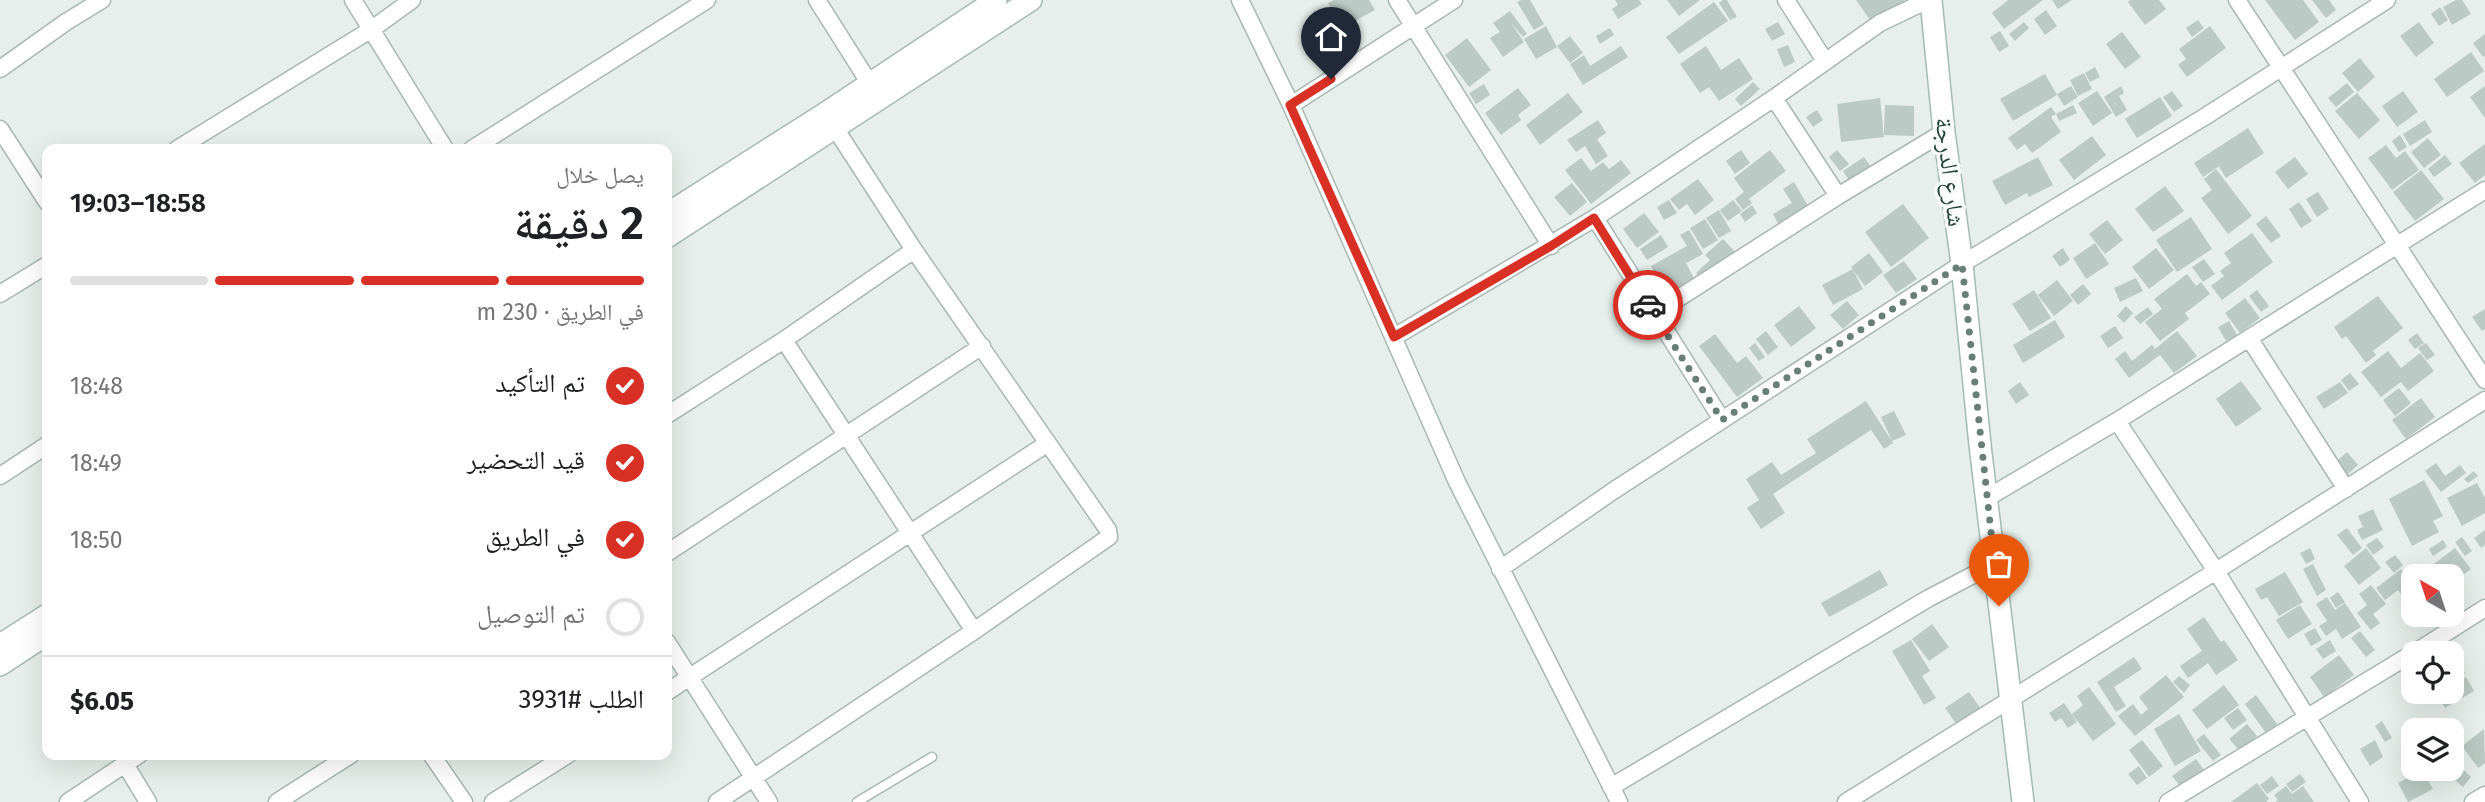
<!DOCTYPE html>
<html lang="ar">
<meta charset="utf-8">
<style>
:root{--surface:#fff;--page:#f6f6f6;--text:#202124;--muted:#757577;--line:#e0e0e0;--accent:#d93025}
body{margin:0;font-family:"Fira Sans","Noto Naskh Arabic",sans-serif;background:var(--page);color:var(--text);direction:rtl;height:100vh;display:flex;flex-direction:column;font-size:26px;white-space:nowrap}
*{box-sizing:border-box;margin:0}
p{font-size:23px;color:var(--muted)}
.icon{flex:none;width:38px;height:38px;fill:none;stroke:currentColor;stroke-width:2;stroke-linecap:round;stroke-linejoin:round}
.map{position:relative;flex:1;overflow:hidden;direction:ltr}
.details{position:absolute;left:42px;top:144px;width:630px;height:616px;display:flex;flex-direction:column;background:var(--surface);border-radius:14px;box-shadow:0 7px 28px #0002;direction:rtl}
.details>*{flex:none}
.needle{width:46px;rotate:321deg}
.controls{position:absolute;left:2401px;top:564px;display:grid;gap:14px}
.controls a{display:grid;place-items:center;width:63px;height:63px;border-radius:14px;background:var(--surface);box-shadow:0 7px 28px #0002;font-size:35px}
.pin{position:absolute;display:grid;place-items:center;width:60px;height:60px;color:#fff;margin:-72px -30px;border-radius:50% 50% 50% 0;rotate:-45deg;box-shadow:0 0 7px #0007}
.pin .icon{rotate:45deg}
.courier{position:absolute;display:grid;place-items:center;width:70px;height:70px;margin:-35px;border:5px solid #d93025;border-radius:50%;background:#fff;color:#222;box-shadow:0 2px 9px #0007}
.overview em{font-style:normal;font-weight:600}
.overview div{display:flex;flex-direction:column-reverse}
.overview{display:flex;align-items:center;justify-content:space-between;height:119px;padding:0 28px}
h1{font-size:46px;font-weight:600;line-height:52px}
.bar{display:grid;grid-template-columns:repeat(4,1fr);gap:10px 7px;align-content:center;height:84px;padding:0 28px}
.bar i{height:9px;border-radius:5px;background:var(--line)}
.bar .on{background:var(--accent)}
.bar p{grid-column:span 4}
.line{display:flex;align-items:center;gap:18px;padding:0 28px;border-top:2px solid var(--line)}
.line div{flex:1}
ol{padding:0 28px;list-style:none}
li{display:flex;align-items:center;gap:21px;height:77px}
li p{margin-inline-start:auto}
li .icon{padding:7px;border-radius:50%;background:var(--accent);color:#fff;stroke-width:4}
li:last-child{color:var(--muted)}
li i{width:38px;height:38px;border:4px solid var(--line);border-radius:50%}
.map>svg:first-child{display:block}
.building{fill:#bbcac4}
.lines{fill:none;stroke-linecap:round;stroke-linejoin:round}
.lane-casing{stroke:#a8b8b2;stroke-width:11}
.street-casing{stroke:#a8b8b2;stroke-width:19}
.secondary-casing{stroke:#a4bbb3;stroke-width:24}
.lane{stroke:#fff;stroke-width:8}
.street{stroke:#fff;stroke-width:16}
.secondary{stroke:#fff;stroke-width:21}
.done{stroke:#687f78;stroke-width:7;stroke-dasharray:0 12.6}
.route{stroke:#d93025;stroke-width:9}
.labels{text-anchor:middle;stroke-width:7;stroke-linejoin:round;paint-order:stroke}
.street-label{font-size:24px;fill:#24423a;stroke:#f7fbf9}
</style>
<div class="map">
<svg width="2485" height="802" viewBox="0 0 2485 802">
<rect width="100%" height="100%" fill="#e6efeb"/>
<path class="building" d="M1334,0H1369L1375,10L1353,22L1348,12L1337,19L1328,3Z
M1521,0H1530L1544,24L1534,30L1517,2Z
M1615,0H1639L1642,4L1618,19L1612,9L1618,5Z
M1667,0H1700L1679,16Z
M1723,0H1727L1737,17L1730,20L1719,3Z
M1856,0H1905L1872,23Z
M2008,0H2043L2004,29L1992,13Z
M2052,0H2072L2058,9Z
M2130,0H2159L2166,9L2145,25L2128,2Z
M2265,0H2303L2319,22L2295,40Z
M2312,0H2329L2336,10L2326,18Z
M2456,0H2462L2471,14L2452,25L2443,7Z
M1714,2L1728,21L1679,54L1666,37Z
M2440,7L2448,20L2439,26L2431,14Z
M2046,10L2057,26L2045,35L2034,19Z
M1510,11L1527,34L1523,37L1511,23L1524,42L1503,57L1490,38L1500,32L1493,23Z
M2198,20L2204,28L2192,37L2186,28Z
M1778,22L1785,34L1772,41L1765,29Z
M2024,22L2029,28L2015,41L2009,34Z
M2419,22L2434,43L2416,57L2400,36Z
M1546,26L1557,47L1536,59L1524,39Z
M2210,26L2226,48L2187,77L2178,65L2186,59L2179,49Z
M1610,28L1614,35L1600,44L1596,36Z
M2000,31L2009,46L1999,52L1990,37Z
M2122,32L2141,57L2125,69L2106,44Z
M2485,34V56L2483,57L2473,43Z
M1570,36L1583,53L1570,63L1557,46Z
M1467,38L1491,70L1469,87L1445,55Z
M1788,45L1795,62L1784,67L1777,49Z
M1621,46L1628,57L1583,85L1570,64L1584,55L1590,66Z
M1706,46L1721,70L1739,58L1753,79L1719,101L1709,87L1700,93L1680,64Z
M2471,52L2484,71L2447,97L2434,79Z
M2360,58L2375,77L2358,92L2342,73Z
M2095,67L2100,77L2090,82L2085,73Z
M2084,73L2092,89L2078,96L2070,80Z
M2045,74L2057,95L2013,121L2000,99Z
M1753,82L1760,89L1741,106L1735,99Z
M2347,83L2354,92L2336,107L2328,98Z
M1484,84L1490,95L1476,104L1469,93Z
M2071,86L2078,97L2064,106L2057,94Z
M2121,86L2124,93L2119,96L2127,110L2116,117L2104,97Z
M2485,86V118L2470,97Z
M1518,88L1531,105L1518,115L1521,120L1501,135L1485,113Z
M2097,91L2112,113L2093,126L2078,103Z
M2172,91L2183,106L2174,112L2163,97Z
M2403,91L2418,112L2397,127L2382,106Z
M1568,93L1583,112L1540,145L1526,125Z
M2357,93L2380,120L2359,139L2335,111Z
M2160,97L2172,116L2137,138L2125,119Z
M1880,98L1884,137L1841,142L1837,104Z
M1885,105L1914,106V136L1884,135Z
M2073,105L2077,113L2059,121L2056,114Z
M2051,107L2056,114L2051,117L2061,132L2032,153L2025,144L2017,150L2008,138Z
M1817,110L1823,120L1813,127L1806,117Z
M1598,120L1606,133L1597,139L1608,156L1596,164L1585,146L1576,152L1567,140Z
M2425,120L2432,132L2410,146L2403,134Z
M2248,128L2264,153L2226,178L2219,167L2221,165L2203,177L2194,163Z
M2400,135L2407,147L2399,152L2392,141Z
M2092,136L2106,155L2074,180L2059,160Z
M2428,138L2441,155L2424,168L2411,152Z
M2485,144V175L2475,183L2459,163Z
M2386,145L2396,158L2405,151L2419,170L2392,190L2368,158Z
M1741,150L1750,163L1735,174L1726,161Z
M1770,150L1786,171L1749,199L1752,203L1743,210L1735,199L1744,192L1734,178Z
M1837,150L1849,164L1840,171L1829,157Z
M2445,155L2452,164L2434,177L2428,169Z
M1864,157L1874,171L1852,185L1843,171Z
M2038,157L2053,185L2029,197L2027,193L2005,205L1992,181Z
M2295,157L2308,174L2288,189L2275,172Z
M1581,158L1591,171L1603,162L1609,169L1621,160L1631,173L1591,204L1565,170Z
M2216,169L2252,216L2228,234L2201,198L2212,190L2204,179Z
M2421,170L2444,199L2415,221L2393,192Z
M1698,179L1714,200L1695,215L1687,204L1679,210L1670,199Z
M1794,182L1811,211L1781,229L1773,214L1792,203L1783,189Z
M1572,183L1587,202L1570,216L1554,197Z
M2165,186L2184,211L2153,232L2135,209Z
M2318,192L2329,209L2317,217L2306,199Z
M1669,200L1677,213L1664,220L1657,207Z
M1733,200L1742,211L1728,221L1720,210Z
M2299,202L2312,221L2301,228L2289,209Z
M1903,204L1929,238L1891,267L1865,232Z
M1752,205L1757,213L1745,222L1740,214Z
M1719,210L1731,231L1719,238L1706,218Z
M1644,213L1659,232L1637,248L1623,229Z
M2266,216L2281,236L2271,243L2256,224Z
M2191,217L2212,249L2177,272L2156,240Z
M1705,219L1718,240L1703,249L1690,228Z
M2107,220L2123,240L2105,254L2089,234Z
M1689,230L1703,254L1686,263L1698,286L1670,301L1651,266L1687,246L1680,235Z
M2252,233L2273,262L2222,300L2211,286L2224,276L2220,271L2231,263L2224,253Z
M1661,235L1668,247L1647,260L1640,249Z
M1723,239L1736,253L1704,282L1696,273L1710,260L1705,255Z
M2095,243L2109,264L2086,279L2073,258Z
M2063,248L2070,260L2060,267L2052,256Z
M2156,248L2174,270L2149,289L2132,267Z
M1869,253L1883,272L1865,286L1853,270L1863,289L1833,305L1822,285L1853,269L1851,267Z
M2204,259L2215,274L2203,282L2192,267Z
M1904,261L1917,279L1896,293L1883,275Z
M2187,274L2196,286L2201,282L2210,294L2185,313L2189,319L2160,341L2145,322L2162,309L2154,299Z
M2136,278L2143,291L2120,302L2114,288Z
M2057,280L2073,301L2054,316L2038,295Z
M2083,284L2091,294L2078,305L2070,295Z
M2034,290L2051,318L2030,331L2012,304Z
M2257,290L2269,306L2261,312L2249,296Z
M2378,296L2403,328L2373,351L2376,355L2366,363L2346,336L2342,339L2334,327Z
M2245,298L2260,318L2240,333L2225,313Z
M1847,301L1859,315L1843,329L1830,315Z
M1799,306L1816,328L1791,347L1774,325Z
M2126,306L2133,313L2124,323L2117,316Z
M2148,307L2153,314L2140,324L2134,317Z
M2485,309V329L2482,331L2472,317Z
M2055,320L2065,337L2023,363L2013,345Z
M2229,321L2237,335L2226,341L2218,327Z
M2115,326L2123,338L2108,348L2100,336Z
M1766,331L1778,347L1768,355L1756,339Z
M2177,331L2197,356L2174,373L2160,355L2129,378L2115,359L2125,351L2132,361L2152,345L2155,349Z
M2417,333L2424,343L2415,349L2408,340Z
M1715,334L1737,363L1746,356L1763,378L1737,397L1699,346Z
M1755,343L1765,357L1759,361L1749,348Z
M2426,343L2435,355L2427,360L2418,348Z
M2388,351L2401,368L2420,353L2434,371L2408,391L2401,382L2381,397L2361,372Z
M2350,373L2359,384L2349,391L2341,380Z
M2241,381L2262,409L2236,427L2216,399Z
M2020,382L2029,395L2016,404L2008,391Z
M2340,382L2348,393L2324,409L2316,397Z
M2399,388L2411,403L2395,416L2383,400Z
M2421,398L2435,417L2406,439L2392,420Z
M1866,401L1893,443L1884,449L1871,430L1773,494L1785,513L1761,529L1747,508L1759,500L1746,479L1772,462L1781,475L1816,453L1807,439Z
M1894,411L1906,435L1892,441L1881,417Z
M2347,452L2358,465L2347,475L2336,462Z
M2436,463L2445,476L2460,465L2466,473L2441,492L2425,471Z
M2474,471L2478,476L2468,483L2464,479Z
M2424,480L2443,516L2433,521L2439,532L2412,546L2389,499Z
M2477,483L2485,498V513L2462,526L2447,498Z
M2373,509L2383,530L2362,540L2357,530L2363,527L2358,516Z
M2347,528L2362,548L2353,555L2337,535Z
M2485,530V545L2481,548L2474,538Z
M2462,537L2472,551L2465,556L2455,542Z
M2377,538L2384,547L2373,555L2366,545Z
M2443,540L2447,547L2433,556L2429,549Z
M2310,548L2315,559L2306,564L2300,553Z
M2366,548L2381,568L2359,585L2344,566Z
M2455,548L2471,569L2452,583V576H2418Z
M2395,555L2403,565L2394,573L2385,562Z
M2313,564L2326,590L2317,596L2303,569Z
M2401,569L2413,585V592L2404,599L2398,590L2385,600L2376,588Z
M1880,570L1888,585L1829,617L1821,603Z
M2285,572L2303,602L2279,616L2267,597L2261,600L2255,589Z
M2371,585L2386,604L2373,614L2380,623L2371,630L2357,613L2367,605L2359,594Z
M2338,592L2345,602L2336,608L2330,598Z
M2327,597L2335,610L2345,603L2361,627L2342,639L2336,629L2326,636L2319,626L2327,621L2316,604Z
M2300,605L2312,624L2288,639L2276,620Z
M2204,617L2221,642L2224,640L2238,660L2216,675L2208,663L2188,678L2180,666L2202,651L2187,629Z
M1932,624L1949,647L1929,661L1912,639Z
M2315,628L2322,640L2311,646L2304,634Z
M2360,631L2375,650L2366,657L2351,638Z
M1911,640L1930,671L1922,676L1936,698L1924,705L1892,651Z
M2330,640L2336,651L2323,659L2316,649Z
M2339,655L2354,675L2324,697L2310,677Z
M2134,657L2142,669L2114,687L2126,706L2116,712L2097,682Z
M2459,662L2465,673L2457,677L2452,666Z
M2166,675L2184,697L2135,736L2118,716L2133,704L2141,715L2148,709L2139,697Z
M2179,676L2190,685L2184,693L2173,682Z
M2466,677L2474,691L2445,708L2435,691H2452V686Z
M2224,685L2239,705L2207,729L2192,710Z
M2089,687L2116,724L2093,741L2072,714L2083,705L2077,696Z
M1969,692L1981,709L1957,725L1945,708Z
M2256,695L2277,724L2266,733L2245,704Z
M2064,703L2077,722L2068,728L2061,718L2055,722L2049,713Z
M2238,708L2247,720L2233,730L2224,718Z
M2179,714L2201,751L2175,766L2154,729Z
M2382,721L2392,738L2385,742L2375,726Z
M2247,724L2257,736L2240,751L2229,739Z
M2484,729L2485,763L2478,768L2462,746Z
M2204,734L2221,755L2213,761L2196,740Z
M2142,740L2163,766L2149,777L2129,750Z
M2375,740L2383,757L2370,766L2360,749Z
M2196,759L2204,770L2181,787L2172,776Z
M2139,766L2147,778L2137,785L2128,774Z
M2463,769L2471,777L2463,787L2454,779Z
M2422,770L2433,789L2408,802L2398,783Z
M2300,774L2306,782L2292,792L2286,784Z
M2272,776L2279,786L2267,794L2260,785Z
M2257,783L2269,799L2266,802H2231Z
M2286,786L2292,794L2303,786L2314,802H2275L2278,800L2274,795Z"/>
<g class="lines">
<g class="lane-casing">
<path id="lane" d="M857,802L932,757"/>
</g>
<g class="street-casing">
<path id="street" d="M353,0L445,149
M817,0L870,84
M1240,0L1291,105L1457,482L1619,802
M1397,0L1551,246
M1786,0L1825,61
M2237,0L2485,380
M0,69L66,22L102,0
M1774,98L1838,196
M1291,105L1454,0
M0,129L47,202
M177,149L372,29L412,0
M472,149L707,0
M1595,218L1722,420
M0,294L47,265
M1654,314L1838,196L1944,132
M1394,337L1595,218L1774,98L1880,23L1928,0
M2249,338L2346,489
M784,340L974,631
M667,415L784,340L914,250
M2117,421L2216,571L2360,802
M0,476L47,445
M1987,498L2117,421L2485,190
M667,553L982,346
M1500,569L1613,491L1962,264L2206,116L2387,0
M667,642L769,802
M2414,653L2485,608
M667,692L1048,443
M431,754L464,802
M125,764L148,802
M1611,787L1929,598L1994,564
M68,802L140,754
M277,802L352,754
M493,802L569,754
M717,802L974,631L1109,537L1108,530L914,250L835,128
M1846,802L2216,571L2485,400
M2168,802L2413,653
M2473,802L2485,795"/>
</g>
<g class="secondary-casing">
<path id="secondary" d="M1931,0L1944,132L1962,264L1980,445L2023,802
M667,214L824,114L996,0
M667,237L1031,0
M0,645L47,615
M0,665L47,634"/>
</g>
<use href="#lane" class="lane"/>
<use href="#street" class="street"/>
<use href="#secondary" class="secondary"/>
</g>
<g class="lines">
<path class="done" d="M1648,305L1722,420L1962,264L1999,606"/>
<path class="route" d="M1331,79L1290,105L1394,337L1551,246L1594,218L1648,305"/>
</g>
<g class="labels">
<g class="street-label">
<text transform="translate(1950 172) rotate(83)" y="8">شارع الدرجة</text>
</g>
</g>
</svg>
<div class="controls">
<a><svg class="needle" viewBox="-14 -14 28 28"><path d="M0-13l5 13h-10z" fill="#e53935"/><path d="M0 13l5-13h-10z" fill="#757577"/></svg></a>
<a><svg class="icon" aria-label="locate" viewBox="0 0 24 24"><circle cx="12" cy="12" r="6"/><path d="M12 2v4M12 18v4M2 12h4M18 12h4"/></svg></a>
<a><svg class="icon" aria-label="layers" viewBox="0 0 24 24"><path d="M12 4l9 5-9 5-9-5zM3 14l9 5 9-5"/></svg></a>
</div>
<div class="pin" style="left:1999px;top:606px;background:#ea580c"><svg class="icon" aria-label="bag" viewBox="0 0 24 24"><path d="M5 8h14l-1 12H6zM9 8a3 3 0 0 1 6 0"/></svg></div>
<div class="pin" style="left:1331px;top:79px;background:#1f2937"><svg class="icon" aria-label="home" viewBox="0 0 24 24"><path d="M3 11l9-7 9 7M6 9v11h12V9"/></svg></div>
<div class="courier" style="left:1648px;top:305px"><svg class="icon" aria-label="car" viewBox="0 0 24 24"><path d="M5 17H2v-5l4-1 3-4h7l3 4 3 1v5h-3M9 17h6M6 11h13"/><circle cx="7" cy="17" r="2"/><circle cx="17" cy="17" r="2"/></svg></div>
<section class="details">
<div class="overview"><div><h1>2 دقيقة</h1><p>يصل خلال</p></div><em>18:58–19:03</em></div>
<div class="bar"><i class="on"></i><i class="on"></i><i class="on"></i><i></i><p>في الطريق · 230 m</p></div>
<ol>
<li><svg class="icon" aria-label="check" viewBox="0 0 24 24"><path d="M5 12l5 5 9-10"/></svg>تم التأكيد<p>18:48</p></li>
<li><svg class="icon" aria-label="check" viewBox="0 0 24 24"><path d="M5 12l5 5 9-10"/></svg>قيد التحضير<p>18:49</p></li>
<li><svg class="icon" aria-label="check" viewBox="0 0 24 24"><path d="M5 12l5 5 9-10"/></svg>في الطريق<p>18:50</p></li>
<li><i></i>تم التوصيل</li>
</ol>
<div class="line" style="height:91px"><div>الطلب #3931</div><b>$6.05</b></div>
</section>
</div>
